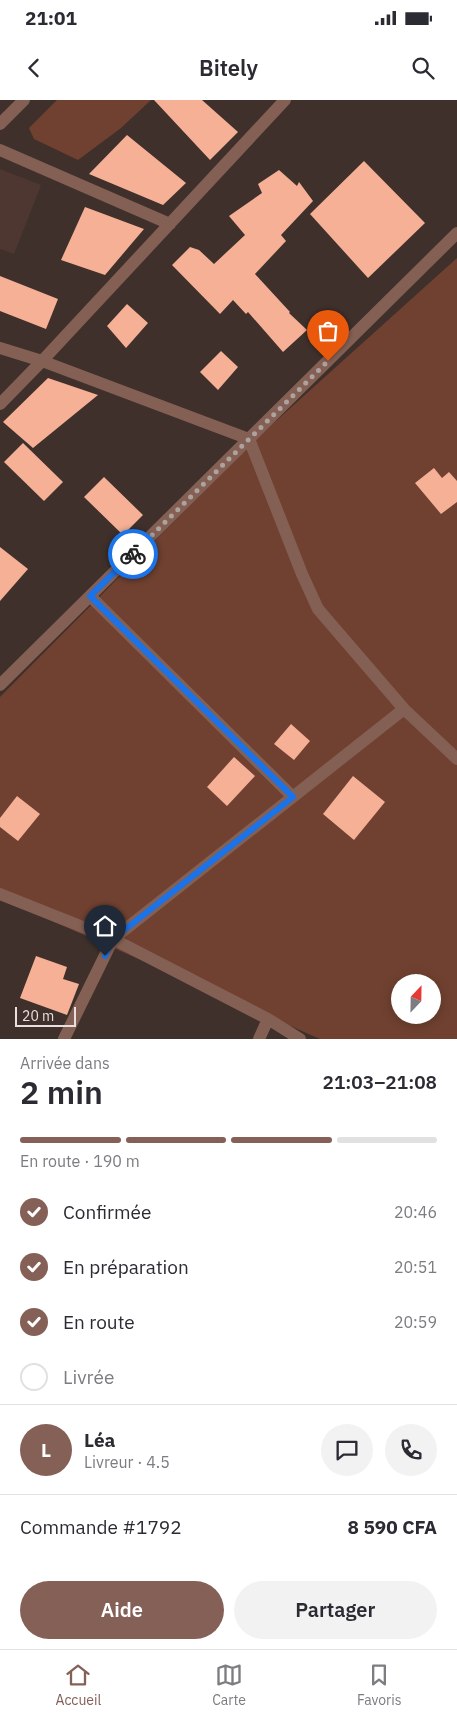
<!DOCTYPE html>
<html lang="fr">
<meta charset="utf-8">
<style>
:root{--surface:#fff;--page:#f2f2f3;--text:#2b2b33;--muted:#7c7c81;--line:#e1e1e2;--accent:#856057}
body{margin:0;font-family:"IBM Plex Sans",sans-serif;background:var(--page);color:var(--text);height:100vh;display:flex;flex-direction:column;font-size:19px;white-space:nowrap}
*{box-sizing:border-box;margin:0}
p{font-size:16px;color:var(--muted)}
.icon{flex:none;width:28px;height:28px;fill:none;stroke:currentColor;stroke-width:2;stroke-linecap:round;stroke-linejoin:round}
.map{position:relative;height:939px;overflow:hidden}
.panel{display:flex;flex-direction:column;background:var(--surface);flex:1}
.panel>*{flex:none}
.needle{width:32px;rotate:22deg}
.controls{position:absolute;left:391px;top:874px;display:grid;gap:10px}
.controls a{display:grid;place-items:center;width:50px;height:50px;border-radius:50%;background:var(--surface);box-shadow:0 2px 12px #0003;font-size:25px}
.scale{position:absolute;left:15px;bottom:12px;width:61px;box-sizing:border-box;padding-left:5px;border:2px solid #e9dfdc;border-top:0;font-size:14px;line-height:18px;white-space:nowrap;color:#e9dfdc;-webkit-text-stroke:4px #3f302b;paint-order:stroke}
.pin{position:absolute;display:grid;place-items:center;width:42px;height:42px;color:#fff;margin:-51px -21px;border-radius:50% 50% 50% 0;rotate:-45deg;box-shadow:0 0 5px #0007}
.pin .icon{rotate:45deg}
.courier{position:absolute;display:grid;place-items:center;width:50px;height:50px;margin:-25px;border:4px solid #1a73e8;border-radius:50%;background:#fff;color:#222;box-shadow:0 1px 6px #0007}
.overview em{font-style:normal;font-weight:600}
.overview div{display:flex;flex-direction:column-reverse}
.overview{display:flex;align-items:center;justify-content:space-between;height:85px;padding:0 20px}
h1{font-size:32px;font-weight:600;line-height:38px}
.bar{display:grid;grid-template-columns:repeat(4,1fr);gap:8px 5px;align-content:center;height:60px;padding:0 20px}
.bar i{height:6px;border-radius:4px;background:var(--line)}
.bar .active{background:var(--accent)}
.bar p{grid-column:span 4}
.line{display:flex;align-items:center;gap:12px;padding:0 20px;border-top:1px solid var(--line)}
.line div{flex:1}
.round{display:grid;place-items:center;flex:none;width:52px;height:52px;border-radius:26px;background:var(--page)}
ol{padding:0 20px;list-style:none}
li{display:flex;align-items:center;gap:15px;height:55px}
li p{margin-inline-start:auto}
li .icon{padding:5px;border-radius:50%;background:var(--accent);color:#fff;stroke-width:4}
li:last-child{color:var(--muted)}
li i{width:28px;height:28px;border:2px solid var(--line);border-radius:50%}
.primary-button{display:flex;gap:10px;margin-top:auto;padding:10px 20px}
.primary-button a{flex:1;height:58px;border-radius:30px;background:var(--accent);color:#fff;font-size:20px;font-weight:600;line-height:58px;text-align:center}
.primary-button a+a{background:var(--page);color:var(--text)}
.status{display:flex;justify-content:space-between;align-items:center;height:35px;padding:0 25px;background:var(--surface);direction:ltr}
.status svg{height:14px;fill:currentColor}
header{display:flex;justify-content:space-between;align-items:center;height:65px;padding:0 20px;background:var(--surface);font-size:22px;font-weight:600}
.tabs{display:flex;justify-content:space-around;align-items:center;height:70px;border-top:1px solid var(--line);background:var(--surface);font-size:14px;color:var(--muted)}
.tabs a{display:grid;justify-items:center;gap:2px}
.tabs .active{color:var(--accent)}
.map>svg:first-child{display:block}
.built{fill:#4d3730}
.green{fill:#704130;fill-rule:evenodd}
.building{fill:#f5b096}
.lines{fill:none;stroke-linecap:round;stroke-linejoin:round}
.street{stroke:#846054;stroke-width:12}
.done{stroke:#aea29e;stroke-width:5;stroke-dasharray:0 9}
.route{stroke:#1a73e8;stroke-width:6}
</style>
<div class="status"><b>21:01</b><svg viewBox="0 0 49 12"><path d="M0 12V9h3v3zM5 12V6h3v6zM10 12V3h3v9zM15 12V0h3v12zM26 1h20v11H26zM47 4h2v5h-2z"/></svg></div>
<header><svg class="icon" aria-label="back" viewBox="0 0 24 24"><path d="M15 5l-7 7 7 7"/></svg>Bitely<svg class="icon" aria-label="search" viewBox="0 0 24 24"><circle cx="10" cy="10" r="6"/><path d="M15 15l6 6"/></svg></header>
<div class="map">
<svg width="457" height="939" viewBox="0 0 457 939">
<rect width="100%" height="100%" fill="#3f302b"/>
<path class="built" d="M0,69L41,85L14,154L0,149Z"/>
<path class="green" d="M57,0H151L121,28L78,60L34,39L29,28Z
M457,158V939H320L0,798V597L256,339ZM400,882H432V915H400Z"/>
<path class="building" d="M154,0H202L238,32L210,60Z
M127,35L186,83L163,105L89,74Z
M364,61L425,123L368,178L310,114Z
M279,70L297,86L299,82L313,101L281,135L286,141L255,174L290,212L289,213L307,230L283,252L248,212L246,214L233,200L220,214L172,165L190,147L199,150L214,164L245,135L229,116L262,93L258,84Z
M85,107L144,129L105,175L61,160Z
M0,176L58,199L46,229L0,211Z
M127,204L148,223L126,248L107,226Z
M221,251L238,267L218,290L200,272Z
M48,278L98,295L33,348L3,322Z
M23,343L63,382L44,401L4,362Z
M434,368L442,378L449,372L457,381V402L441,414L415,383Z
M104,377L143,415L123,435L84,397Z
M0,447L28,469L0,501Z
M291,624L310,641L294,660L274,644Z
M234,657L255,676L227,706L207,687Z
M353,676L385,702L354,740L323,714Z
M17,696L40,714L18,741L0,727V718Z
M36,856L67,867L63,879L79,884L67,915L20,898Z"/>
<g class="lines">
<path class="street" d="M0,24L24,0
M0,50L170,124
M0,248L42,261L249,339L302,474L318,509L404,609L457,659
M0,304L42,261L285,0
M90,496L293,697
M0,585L457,133
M0,794L113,839L268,919L300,939
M64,939L113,839L404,609
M259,939L268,919"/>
</g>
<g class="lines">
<path class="done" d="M133,454L328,261"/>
<path class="route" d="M105,856L113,839L293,697L90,496L133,454"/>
</g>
</svg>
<div class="controls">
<a><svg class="needle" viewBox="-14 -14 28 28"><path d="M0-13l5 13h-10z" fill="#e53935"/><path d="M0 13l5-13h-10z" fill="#7c7c81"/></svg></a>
</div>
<div class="scale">20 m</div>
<div class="pin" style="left:328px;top:261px;background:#ea580c"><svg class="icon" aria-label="bag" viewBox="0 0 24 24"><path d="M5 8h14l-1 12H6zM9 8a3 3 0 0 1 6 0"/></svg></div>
<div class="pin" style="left:105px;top:856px;background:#1f2937"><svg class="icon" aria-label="home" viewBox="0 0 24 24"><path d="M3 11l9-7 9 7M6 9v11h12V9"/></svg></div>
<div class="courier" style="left:133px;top:454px"><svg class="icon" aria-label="bike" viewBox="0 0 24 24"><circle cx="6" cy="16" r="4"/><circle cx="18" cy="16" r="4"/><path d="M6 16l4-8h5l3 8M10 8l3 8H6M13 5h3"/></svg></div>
</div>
<section class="panel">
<div class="overview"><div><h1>2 min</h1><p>Arrivée dans</p></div><em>21:03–21:08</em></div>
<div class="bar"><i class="active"></i><i class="active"></i><i class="active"></i><i></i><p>En route · 190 m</p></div>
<ol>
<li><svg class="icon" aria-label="check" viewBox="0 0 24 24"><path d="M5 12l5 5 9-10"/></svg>Confirmée<p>20:46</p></li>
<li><svg class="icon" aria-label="check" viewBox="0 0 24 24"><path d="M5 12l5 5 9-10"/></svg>En préparation<p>20:51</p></li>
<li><svg class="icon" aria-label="check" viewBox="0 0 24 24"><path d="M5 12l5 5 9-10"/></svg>En route<p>20:59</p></li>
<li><i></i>Livrée</li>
</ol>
<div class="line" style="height:90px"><b class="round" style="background:var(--accent);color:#fff">L</b><div><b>Léa</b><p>Livreur · 4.5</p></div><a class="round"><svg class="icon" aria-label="chat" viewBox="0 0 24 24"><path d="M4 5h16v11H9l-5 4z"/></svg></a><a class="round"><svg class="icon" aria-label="phone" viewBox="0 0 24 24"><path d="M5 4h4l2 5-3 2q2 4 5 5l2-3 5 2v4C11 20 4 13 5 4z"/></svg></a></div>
<div class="line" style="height:65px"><div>Commande #1792</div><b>8 590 CFA</b></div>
<div class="primary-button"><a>Aide</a><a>Partager</a></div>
</section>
<nav class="tabs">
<a class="active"><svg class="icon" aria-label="home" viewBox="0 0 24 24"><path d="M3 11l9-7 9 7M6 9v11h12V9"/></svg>Accueil</a>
<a><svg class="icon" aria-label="map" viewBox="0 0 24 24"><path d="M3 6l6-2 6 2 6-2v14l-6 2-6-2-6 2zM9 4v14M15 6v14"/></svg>Carte</a>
<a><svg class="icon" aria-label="saved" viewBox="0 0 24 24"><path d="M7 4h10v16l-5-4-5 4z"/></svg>Favoris</a>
</nav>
